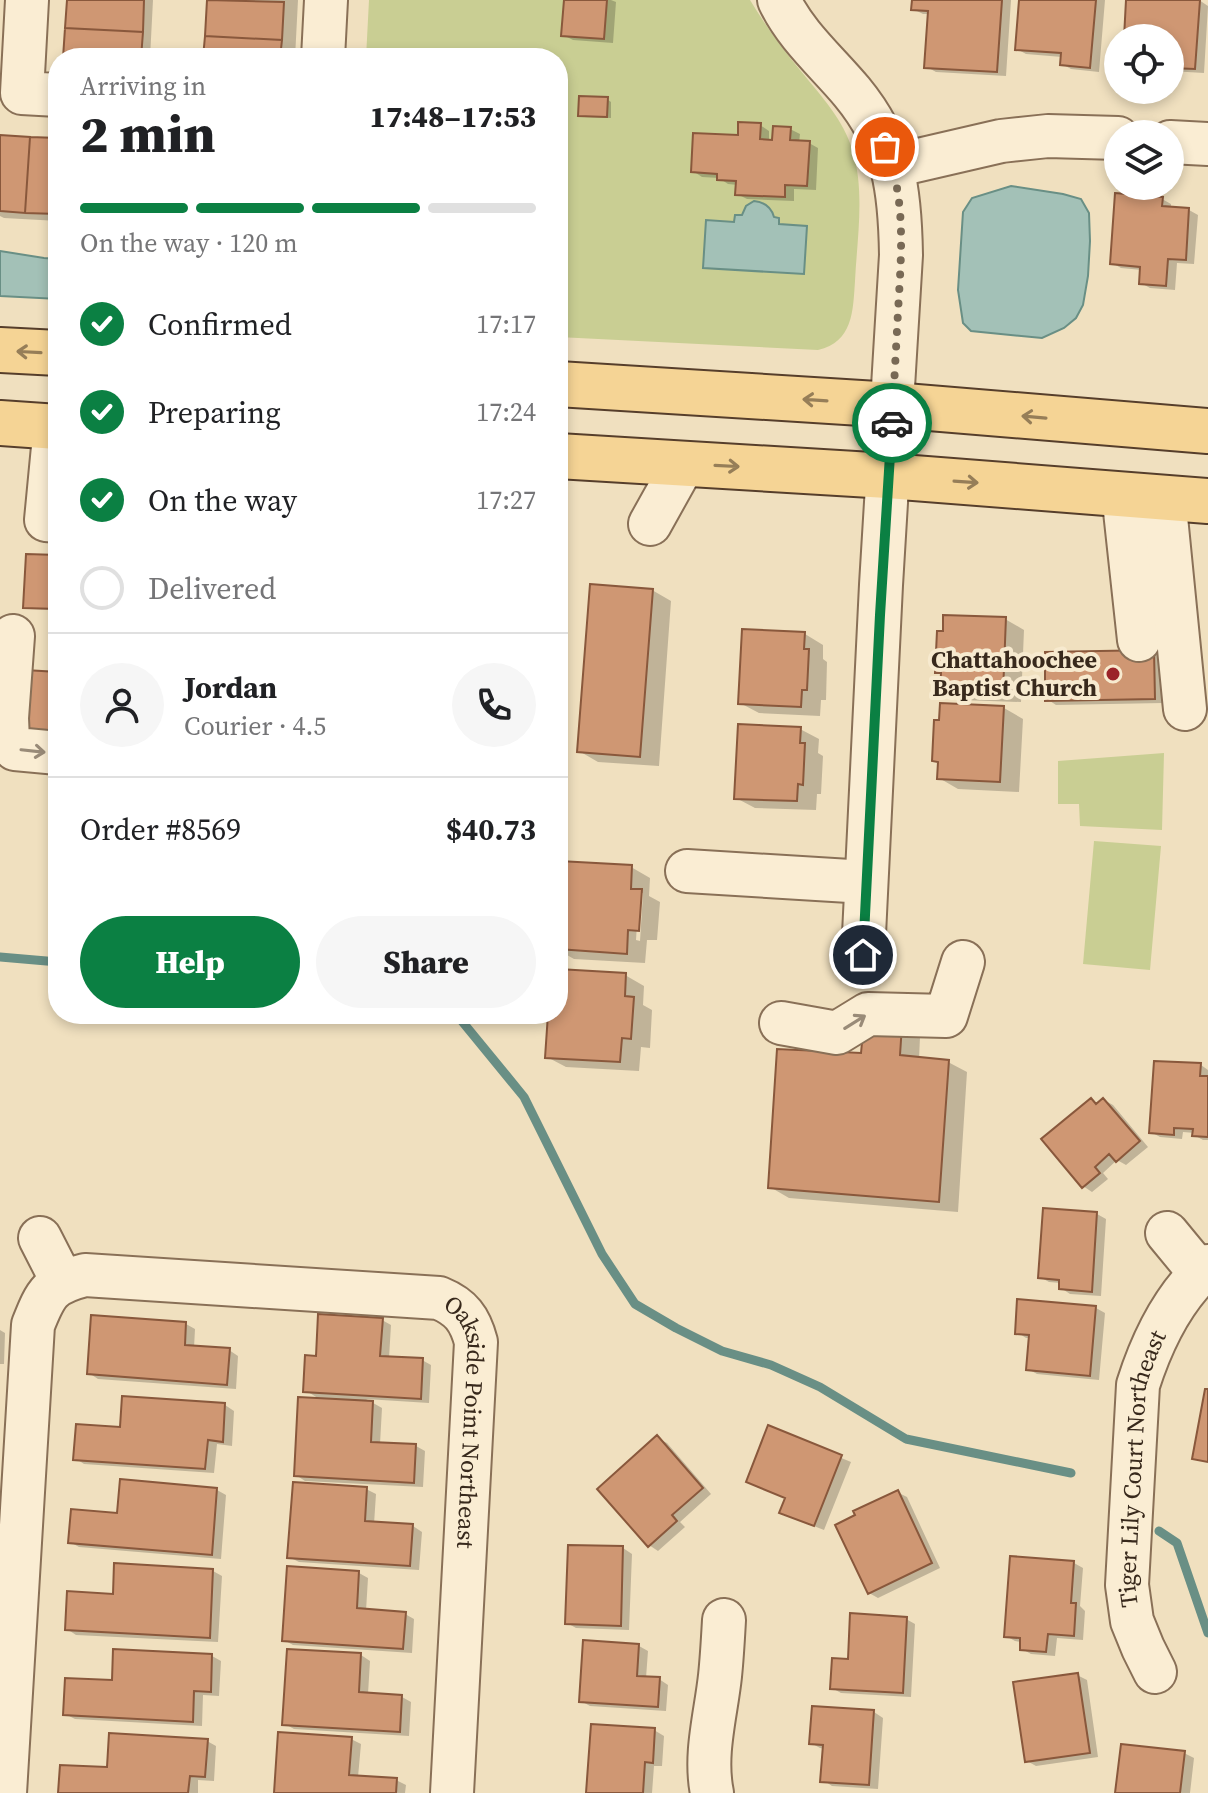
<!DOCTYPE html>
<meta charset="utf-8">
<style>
:root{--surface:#fff;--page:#f6f6f6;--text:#202124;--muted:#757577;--line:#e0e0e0;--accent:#0b8043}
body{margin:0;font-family:"Source Serif 4",serif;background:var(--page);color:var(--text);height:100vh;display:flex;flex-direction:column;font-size:30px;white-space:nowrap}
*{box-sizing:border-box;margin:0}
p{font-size:26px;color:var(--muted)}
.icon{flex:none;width:44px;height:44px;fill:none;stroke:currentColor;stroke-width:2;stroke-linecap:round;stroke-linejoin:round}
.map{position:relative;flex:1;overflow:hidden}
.side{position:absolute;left:48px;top:48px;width:520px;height:976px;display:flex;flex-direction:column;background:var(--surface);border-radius:32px;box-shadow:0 4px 12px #0003}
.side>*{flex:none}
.controls{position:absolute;left:1104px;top:24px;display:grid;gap:16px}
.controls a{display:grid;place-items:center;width:80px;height:80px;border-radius:50%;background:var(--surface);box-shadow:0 4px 12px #0003;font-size:40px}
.pin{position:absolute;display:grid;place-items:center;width:68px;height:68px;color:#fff;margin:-34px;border:4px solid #fff;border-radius:50%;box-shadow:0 2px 8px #0007}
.courier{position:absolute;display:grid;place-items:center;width:80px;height:80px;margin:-40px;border:6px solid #0b8043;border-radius:50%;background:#fff;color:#222;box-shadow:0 2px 10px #0007}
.headline em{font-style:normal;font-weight:800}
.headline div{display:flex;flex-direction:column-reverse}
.headline{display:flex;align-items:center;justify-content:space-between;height:136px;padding:0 32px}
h1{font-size:52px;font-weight:800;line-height:60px}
.bar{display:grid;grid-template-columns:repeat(4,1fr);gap:12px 8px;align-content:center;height:96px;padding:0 32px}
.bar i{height:10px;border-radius:6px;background:var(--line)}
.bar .selected{background:var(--accent)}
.bar p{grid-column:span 4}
.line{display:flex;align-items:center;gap:20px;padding:0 32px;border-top:2px solid var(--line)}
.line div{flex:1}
.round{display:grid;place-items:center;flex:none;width:84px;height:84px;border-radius:42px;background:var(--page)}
ol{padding:0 32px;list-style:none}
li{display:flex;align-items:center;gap:24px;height:88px}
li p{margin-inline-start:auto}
li .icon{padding:8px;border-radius:50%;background:var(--accent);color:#fff;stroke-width:4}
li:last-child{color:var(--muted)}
li i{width:44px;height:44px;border:4px solid var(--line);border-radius:50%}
.button{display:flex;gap:16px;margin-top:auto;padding:16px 32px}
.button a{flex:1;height:92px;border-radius:48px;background:var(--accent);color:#fff;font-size:32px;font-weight:800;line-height:92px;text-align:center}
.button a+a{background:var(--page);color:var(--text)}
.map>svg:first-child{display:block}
.green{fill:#c9ce93}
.water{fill:#a3c1b7;stroke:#698f85;stroke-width:2}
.shadow{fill:#0003;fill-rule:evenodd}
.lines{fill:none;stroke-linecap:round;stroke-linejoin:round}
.stream{stroke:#698f85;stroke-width:9}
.building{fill:#cf9773;stroke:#89583c;stroke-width:2}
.minor-casing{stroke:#897057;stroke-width:46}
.major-casing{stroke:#563e2b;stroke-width:48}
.minor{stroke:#faedd3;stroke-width:42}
.major{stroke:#f5d495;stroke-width:44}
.oneway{stroke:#967e58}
.oneway2{stroke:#998b78}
.done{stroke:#786955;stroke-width:8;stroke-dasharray:0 14.4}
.route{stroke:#0b8043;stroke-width:10}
.poi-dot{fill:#9b2429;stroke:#f7eacf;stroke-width:3}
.labels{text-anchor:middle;stroke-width:8;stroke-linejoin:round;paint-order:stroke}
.poi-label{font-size:24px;font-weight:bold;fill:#38291c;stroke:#f7eacf;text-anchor:end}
.street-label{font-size:24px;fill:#38291c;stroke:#f7eacf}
</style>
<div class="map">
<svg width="1208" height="1793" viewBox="0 0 1208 1793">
<rect width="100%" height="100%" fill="#f0e0bf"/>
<path class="green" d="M369,0H750C765,25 782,48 800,70C821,96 844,120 853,152C865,193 857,239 855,281C853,311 853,342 818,350L558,337V58H366Z
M1164,753L1162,830L1080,826L1079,804H1058V761Z
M1094,841L1161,846L1150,970L1083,964Z"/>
<path class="water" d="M1011,186L1063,194L1081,199L1089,213L1090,241L1088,276L1083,305L1076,318L1064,328L1042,338L971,331L963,323L958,290L963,212L972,198Z
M754,201C764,202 771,206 774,217L779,218V224L807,226L804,274L703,268L706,220L734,222L735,215H742L746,206Z
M0,251L44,258L58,259V299L0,296Z"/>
<path class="shadow" d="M69,0H153L150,58H65Z
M209,0H298L295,58H205Z
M566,0H611L616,2L613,43L573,40L563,35Z
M914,0H1011L1006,76L936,72L927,67L930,14H923L913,9Z
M1021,0H1105L1099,72L1071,69L1062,64V57L1026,54L1017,49Z
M1128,0H1199L1208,6L1204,73L1170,71V38H1126Z
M607,99L611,102V118L584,117L580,115Z
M760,125L769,131V142H774L790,129L800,134L799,143H809L818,148L816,190L794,189V201L747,199L737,194L738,185L728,184L719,178L702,177L693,171L739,137Z
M0,137L58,140V221L4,218L0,216Z
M1162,199L1171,204V208L1189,210L1198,215L1194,264L1177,263L1175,290L1150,288L1141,283L1142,270L1121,268L1112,263Z
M58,557V610L29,609L25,607Z
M652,590L671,601L659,766L598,762L579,751Z
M1005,619L1024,630L1021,702L961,700L942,689L943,675L937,672Z
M805,634L823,645V659L827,662L826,700H821L820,716L759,713L740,703Z
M1154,652L1163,657V703L1056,705L1047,699Z
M1004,708L1023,719L1019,792L958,789L939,778L940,763L934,760Z
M800,729L819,739L818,753L823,756L821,794H817L816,810L755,808L736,798Z
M561,863L631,867L650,878L649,896L660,902L657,940H647L645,963L574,959L558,950V908ZM639,893H643L640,941L636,940Z
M558,971L625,975L644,986L643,1005L652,1010L650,1048L641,1047L639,1071L566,1067L547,1057L550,1014H558Z
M902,1026L920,1037L919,1059L948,1062L967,1072L958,1212L789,1198L770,1187L863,1055Z
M1201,1065L1208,1070V1140H1203L1194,1135L1195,1133L1183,1132L1182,1139L1160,1137L1151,1132Z
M1091,1100L1098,1104L1104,1100L1113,1105L1148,1147L1126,1165L1117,1160L1103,1173L1108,1179L1092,1192L1083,1186Z
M1097,1214L1106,1219L1101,1296L1070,1294L1061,1288V1283L1049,1282L1040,1277Z
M1096,1308L1105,1313L1099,1380L1037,1374L1028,1369L1031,1338H1026L1017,1332Z
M382,1320L391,1325L389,1358L422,1360L431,1365L429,1403L366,1399L382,1408L380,1444L416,1446L425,1451L423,1487L305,1481L296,1475L321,1400L305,1390L317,1358Z
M186,1324L195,1329L194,1348L229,1350L238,1356L236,1389L98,1379L89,1373Z
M0,1330L5,1333L4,1364H0Z
M225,1405L234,1411L232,1446L217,1444L214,1473L84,1464L75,1458L121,1429Z
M769,1428L851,1462L824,1530L791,1517Z
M657,1438L667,1443L711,1494L680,1522L685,1527L658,1551L649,1545Z
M366,1489L376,1494L374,1524L413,1526L422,1532L419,1570L299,1562L289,1557Z
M217,1490L226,1495L221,1559L79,1547L70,1542L119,1515Z
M897,1492L907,1497L940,1568L878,1598L869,1593L858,1516Z
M623,1548L632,1554L629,1630L576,1628L567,1623Z
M1074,1563L1083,1568L1080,1606L1085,1611L1083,1640L1057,1638L1055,1656L1031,1654L1022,1649V1642L1015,1641L1006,1636Z
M213,1571L222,1576L218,1642L76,1635L67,1629L115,1596Z
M359,1573L368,1578L366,1611L405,1614L414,1619L412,1653L293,1645L284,1640Z
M906,1619L915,1624L911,1697L841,1693L832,1688L850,1661Z
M639,1646L648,1651L646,1678L659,1679L668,1685L666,1711L590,1706L581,1701Z
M361,1655L370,1661L368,1694L402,1697L411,1702L409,1736L294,1729L285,1724Z
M212,1656L221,1661L219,1696L203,1695L202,1726L75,1719L65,1714L114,1682Z
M1077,1675L1087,1680L1098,1757L1036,1766L1027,1761Z
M874,1712L883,1718L878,1789L832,1786L823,1780L825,1749L820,1748L811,1743Z
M654,1730L664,1736L662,1766H654L652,1793H588Z
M351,1739L361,1744L358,1777L396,1780L406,1785L405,1793H276Z
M207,1741L216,1746L214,1781L198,1780V1793H60L108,1770Z
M1184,1753L1194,1758L1190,1793H1117Z"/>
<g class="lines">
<path class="stream" d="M0,957L58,962
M456,1014L524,1097L602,1254L635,1304L676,1328L722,1351L771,1365L820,1387L906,1439L1071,1473
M1159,1531L1177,1543L1208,1633"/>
</g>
<path class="building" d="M67,0H144L143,32L65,28Z
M207,0L284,2L282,40L205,36Z
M564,0H607L604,39L561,36Z
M912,0H1002L997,72L924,68L928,11L911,10Z
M1019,0H1096L1090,68L1060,65L1061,53L1015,50Z
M1126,0H1200L1195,69L1170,68V38H1124Z
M65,28L143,32L141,58H63Z
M205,36L282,40L280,58H203Z
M579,96L608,97L607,117L578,116Z
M738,122L761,123L760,139L772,140L773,126L791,127L790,140L810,141L807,186L785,185V197L735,195L736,181L717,180V174L691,172L693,133L738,135Z
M0,135L30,137L25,213L0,211Z
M30,137L58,138V214L25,213Z
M1115,193L1163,197L1162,206L1189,208L1186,260L1168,259L1166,286L1139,284L1140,267L1110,264Z
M26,554L58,555V609L23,608Z
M590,584L653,589L640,757L577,752Z
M943,615L1006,617L1003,693L940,691L941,673H935L937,631H943Z
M742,629L805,632L804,649H809L807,690H802L801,707L738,704Z
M1154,650L1155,699L1045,701V652Z
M25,670L58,672V739L21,737Z
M940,703L1004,706L1000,782L937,779L938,762L932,761L934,720H939Z
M738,724L801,727L800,743H805L803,785L798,784L797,801L734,799Z
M559,861L632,865L631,889H642L639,931L628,930L627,954L558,949Z
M558,969L626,973L625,996L634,997L631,1039L622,1038L620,1062L545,1058L548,1014H558Z
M864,1022L902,1025L900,1055L949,1060L939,1202L768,1188L777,1049L861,1053Z
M1154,1061L1201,1063L1200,1076H1208V1137L1192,1136L1193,1129L1174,1128V1135L1149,1133Z
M1091,1098L1096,1104L1103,1098L1140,1141L1116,1162L1109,1154L1095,1167L1100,1173L1082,1188L1041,1139Z
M1043,1208L1097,1212L1092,1292L1059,1289V1280L1038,1278Z
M1017,1299L1096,1306L1090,1376L1026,1370L1029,1335L1015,1334Z
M318,1314L383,1318L380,1356L423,1358L421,1399L303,1392L305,1355L316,1356Z
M91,1315L186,1322L185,1345L230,1348L227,1385L87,1374Z
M1205,1389H1208V1462L1192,1459Z
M122,1396L225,1403L223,1442L208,1440L205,1469L73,1460L76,1424L120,1427Z
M298,1397L373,1401L371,1442L416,1444L414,1483L294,1476Z
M768,1425L842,1455L814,1526L779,1513L785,1498L746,1482Z
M657,1435L703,1488L672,1515L677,1521L648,1547L597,1489Z
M120,1479L217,1488L212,1555L68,1543L71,1509L117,1513Z
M293,1482L367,1487L365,1521L413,1524L410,1566L287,1558Z
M898,1490L932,1563L868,1594L835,1525L855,1515L853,1511Z
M568,1545L623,1546L621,1626L565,1624Z
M1010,1556L1074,1561L1071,1603H1076L1074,1636L1048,1634L1046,1652L1020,1650V1638L1004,1637Z
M114,1563L213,1569L210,1638L65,1630L67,1591L113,1594Z
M287,1566L359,1571L357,1608L406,1612L403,1649L282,1641Z
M850,1613L907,1617L903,1693L830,1689L832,1658L848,1659Z
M583,1640L639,1644L637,1676L660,1677L658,1707L579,1702Z
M113,1649L212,1654L211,1692L194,1691L193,1722L63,1715L65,1678L112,1680Z
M287,1649L361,1653L359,1692L402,1695L400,1732L282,1725Z
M1078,1673L1090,1753L1025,1762L1013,1682Z
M812,1706L874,1710L869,1785L820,1782L823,1745L809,1744Z
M591,1724L655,1728L653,1763L645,1762L643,1793H586Z
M278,1732L352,1737L349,1775L397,1778L396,1793H274Z
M109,1733L208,1739L205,1777L190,1776L188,1793H58L60,1765L107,1767Z
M1121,1744L1185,1751L1180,1793H1115Z"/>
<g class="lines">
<g class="minor-casing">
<g id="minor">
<path d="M27,0L22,93L58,95"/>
<path d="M779,0C796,36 827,62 852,92C895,144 900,191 901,255L881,585L863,955"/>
<path d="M323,58L326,0"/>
<path d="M1170,142L1208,144"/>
<path d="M893,166L1001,141L1048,136L1118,138"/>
<path d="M55,426L46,520L58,521"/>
<path d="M1126,494L1125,511L1139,640"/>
<path d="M1164,497L1185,709"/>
<path d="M650,524L684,463"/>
<path d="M13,636L7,718L8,741L15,749L58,753"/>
<path d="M687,871L866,882"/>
<path d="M781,1023L837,1033L868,1014L946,1016L963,962"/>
<path d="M1167,1233L1200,1273"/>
<path d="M40,1238L62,1281"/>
<path id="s1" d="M1155,1672L1143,1648L1132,1621L1127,1585L1138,1385C1152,1341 1173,1297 1208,1266"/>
<path id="s2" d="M5,1793L33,1325C46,1292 50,1284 85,1275L439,1298C461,1307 470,1319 476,1342L452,1793"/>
<path d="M712,1793C704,1754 716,1714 720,1676C722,1657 723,1638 724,1620"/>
</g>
</g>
<g class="major-casing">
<path id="major" d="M0,350L58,353
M558,384L893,405L1208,431
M0,423L58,427
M558,456L888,476L1208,501"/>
</g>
<use href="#minor" class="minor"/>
<use href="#major" class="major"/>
</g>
<defs><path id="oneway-shaft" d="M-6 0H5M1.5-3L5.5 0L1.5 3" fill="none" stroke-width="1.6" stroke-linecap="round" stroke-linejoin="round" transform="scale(2)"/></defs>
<g class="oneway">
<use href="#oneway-shaft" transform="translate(29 352) rotate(-177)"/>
<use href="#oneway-shaft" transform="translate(815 400) rotate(-176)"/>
<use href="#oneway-shaft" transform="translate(1034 417) rotate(-175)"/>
<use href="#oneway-shaft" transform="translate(727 466) rotate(3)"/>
<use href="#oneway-shaft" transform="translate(966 482) rotate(4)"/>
</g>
<g class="oneway2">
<use href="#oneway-shaft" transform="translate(33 751) rotate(6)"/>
<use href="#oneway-shaft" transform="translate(855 1022) rotate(-32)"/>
</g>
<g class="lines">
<path class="done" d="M885,147C907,198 901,257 898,312C896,349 894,386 892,423"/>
<path class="route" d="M863,955L880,615L892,423"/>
</g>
<circle class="poi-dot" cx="1113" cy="674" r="8"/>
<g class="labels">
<g class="poi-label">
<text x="1097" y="668">Chattahoochee<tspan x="1097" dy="28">Baptist Church</tspan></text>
</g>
<g class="street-label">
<text dy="8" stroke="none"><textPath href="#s2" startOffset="1038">Oakside Point Northeast</textPath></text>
<text dy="8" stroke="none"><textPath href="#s1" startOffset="210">Tiger Lily Court Northeast</textPath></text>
</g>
</g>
</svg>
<div class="controls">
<a><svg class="icon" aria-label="locate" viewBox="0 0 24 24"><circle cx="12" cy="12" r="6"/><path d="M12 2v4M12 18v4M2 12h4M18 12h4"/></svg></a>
<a><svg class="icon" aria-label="layers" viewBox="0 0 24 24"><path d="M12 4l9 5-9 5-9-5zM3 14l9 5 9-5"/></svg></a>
</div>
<div class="pin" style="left:885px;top:147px;background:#ea580c"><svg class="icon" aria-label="bag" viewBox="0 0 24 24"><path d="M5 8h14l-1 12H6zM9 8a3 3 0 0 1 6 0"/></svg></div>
<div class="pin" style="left:863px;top:955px;background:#1f2937"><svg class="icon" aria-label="home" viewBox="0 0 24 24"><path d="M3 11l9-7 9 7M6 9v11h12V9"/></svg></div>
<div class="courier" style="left:892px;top:423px"><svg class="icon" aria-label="car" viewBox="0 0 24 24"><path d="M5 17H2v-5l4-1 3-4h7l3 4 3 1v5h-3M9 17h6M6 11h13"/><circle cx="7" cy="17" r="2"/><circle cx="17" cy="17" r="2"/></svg></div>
<section class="side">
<div class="headline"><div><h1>2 min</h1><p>Arriving in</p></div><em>17:48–17:53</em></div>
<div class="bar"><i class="selected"></i><i class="selected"></i><i class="selected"></i><i></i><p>On the way · 120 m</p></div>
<ol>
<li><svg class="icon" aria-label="check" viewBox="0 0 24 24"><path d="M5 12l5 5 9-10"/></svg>Confirmed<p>17:17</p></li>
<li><svg class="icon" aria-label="check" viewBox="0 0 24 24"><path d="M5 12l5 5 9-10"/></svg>Preparing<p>17:24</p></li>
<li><svg class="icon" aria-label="check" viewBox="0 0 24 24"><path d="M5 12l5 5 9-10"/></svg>On the way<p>17:27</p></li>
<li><i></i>Delivered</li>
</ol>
<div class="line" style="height:144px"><a class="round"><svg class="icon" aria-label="person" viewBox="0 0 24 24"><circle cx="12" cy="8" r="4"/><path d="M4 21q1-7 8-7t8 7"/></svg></a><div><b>Jordan</b><p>Courier · 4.5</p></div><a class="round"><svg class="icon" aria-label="phone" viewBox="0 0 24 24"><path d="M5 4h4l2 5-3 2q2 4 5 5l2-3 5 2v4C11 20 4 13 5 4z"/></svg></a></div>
<div class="line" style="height:104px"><div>Order #8569</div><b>$40.73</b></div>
<div class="button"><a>Help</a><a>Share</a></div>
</section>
</div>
